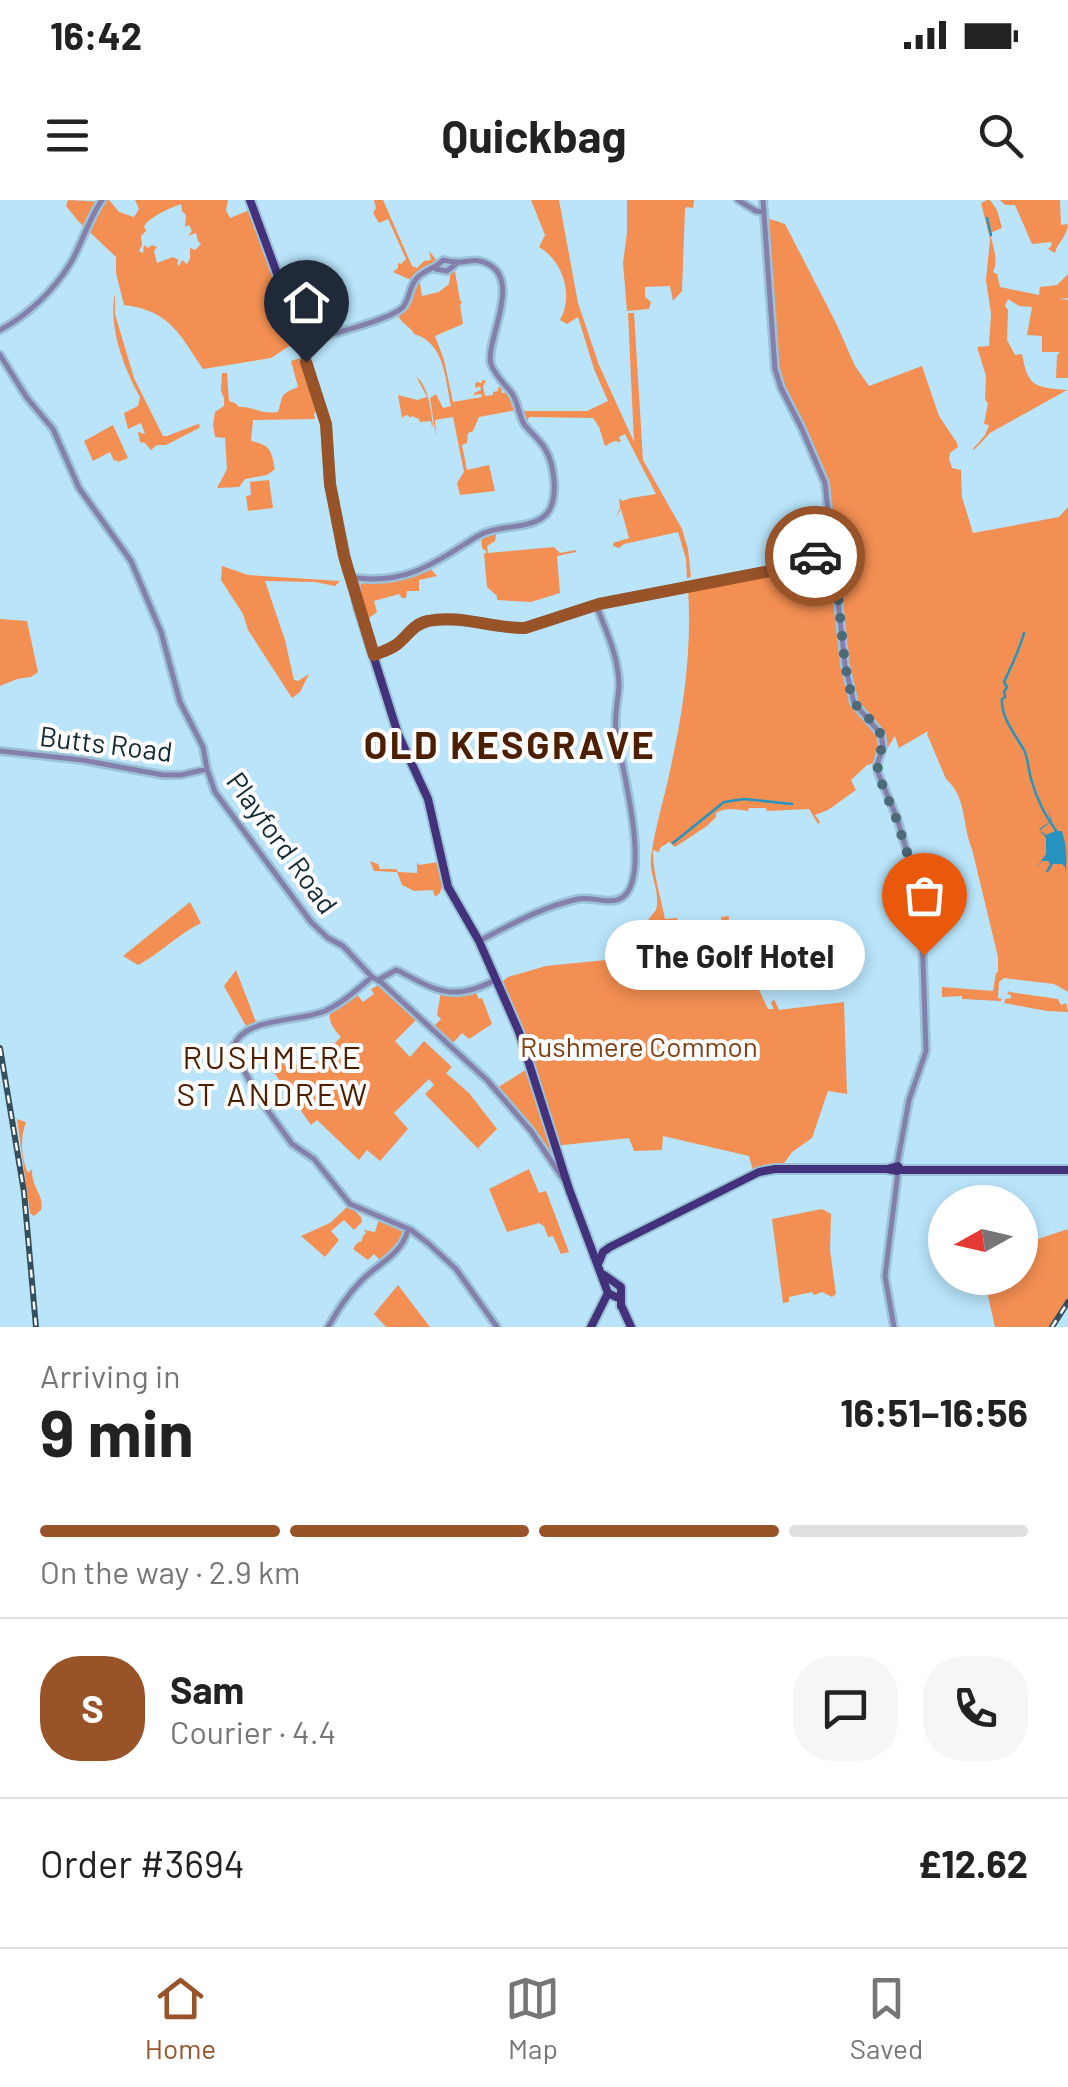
<!DOCTYPE html>
<meta charset="utf-8">
<style>
:root{--surface:#fff;--page:#f6f6f6;--text:#222;--muted:#767676;--line:#e0e0e0;--accent:#985328}
body{margin:0;font-family:Barlow,sans-serif;background:var(--page);color:var(--text);height:100vh;display:flex;flex-direction:column;font-size:38px;white-space:nowrap}
*{box-sizing:border-box;margin:0}
p{font-size:32px;color:var(--muted)}
.icon{flex:none;width:55px;height:55px;fill:none;stroke:currentColor;stroke-width:2;stroke-linecap:round;stroke-linejoin:round}
.map{position:relative;height:1127px;overflow:hidden}
.details{display:flex;flex-direction:column;background:var(--surface);flex:1}
.details>*{flex:none}
.needle{width:65px;rotate:262deg}
.tools{position:absolute;left:928px;top:985px;display:grid;gap:20px}
.tools a{display:grid;place-items:center;width:110px;height:110px;border-radius:50%;background:var(--surface);box-shadow:0 5px 15px #0003;font-size:50px}
.pin{position:absolute;display:grid;place-items:center;width:85px;height:85px;color:#fff;margin:-102px -42px;border-radius:50% 50% 50% 0;rotate:-45deg;box-shadow:0 0 10px #0007}
.pin .icon{rotate:45deg}
.courier{position:absolute;display:grid;place-items:center;width:100px;height:100px;margin:-50px;border:8px solid #985328;border-radius:50%;background:#fff;color:#222;box-shadow:0 2px 12px #0007}
.bubble{position:absolute;height:70px;border-radius:35px;background:var(--surface);box-shadow:0 5px 15px #0003;font-size:32px;font-weight:700;line-height:70px;text-align:center}
.overview em{font-style:normal;font-weight:700}
.overview div{display:flex;flex-direction:column-reverse}
.overview{display:flex;align-items:center;justify-content:space-between;height:170px;padding:0 40px}
h1{font-size:65px;font-weight:700;line-height:75px}
.bar{display:grid;grid-template-columns:repeat(4,1fr);gap:15px 10px;align-content:center;height:120px;padding:0 40px}
.bar i{height:12px;border-radius:8px;background:var(--line)}
.bar .selected{background:var(--accent)}
.bar p{grid-column:span 4}
.line{display:flex;align-items:center;gap:25px;padding:0 40px;border-top:2px solid var(--line)}
.line div{flex:1}
.round{display:grid;place-items:center;flex:none;width:105px;height:105px;border-radius:40px;background:var(--page)}
.status{display:flex;justify-content:space-between;align-items:center;height:70px;padding:0 50px;background:var(--surface);direction:ltr}
.status svg{height:28px;fill:currentColor}
header{display:flex;justify-content:space-between;align-items:center;height:130px;padding:0 40px;background:var(--surface);font-size:45px;font-weight:700}
.menu{display:flex;justify-content:space-around;align-items:center;height:140px;border-top:2px solid var(--line);background:var(--surface);font-size:28px;color:var(--muted)}
.menu a{display:grid;justify-items:center;gap:5px}
.menu .selected{color:var(--accent)}
.map>svg:first-child{display:block}
.green{fill:#f38f53;fill-rule:evenodd}
.water{fill:#2694bf}
.lines{fill:none;stroke-linecap:round;stroke-linejoin:round}
.stream{stroke:#2694bf;stroke-width:2.5}
.tertiary-casing{stroke:#9bc2d6;stroke-width:10}
.primary-casing{stroke:#9bc2d6;stroke-width:12}
.tertiary{stroke:#8580ab;stroke-width:5}
.primary{stroke:#43317c;stroke-width:8}
.rail-casing{stroke:#354f5c;stroke-width:6}
.rail{stroke:#fdfdfd;stroke-width:2.5;stroke-dasharray:8;stroke-linecap:butt}
.done{stroke:#4d6a79;stroke-width:10;stroke-dasharray:0 18}
.route{stroke:#985328;stroke-width:12}
.labels{text-anchor:middle;stroke-width:8;stroke-linejoin:round;paint-order:stroke}
.street-label{font-size:28px;fill:#132933;stroke:#fdfdfd}
.park-label{font-size:28px;fill:#804014;stroke:#fdfdfd}
.quarter-label{font-size:32px;letter-spacing:2.5px;fill:#4d1f00;stroke:#fdfdfd}
.district-label{font-size:38px;font-weight:bold;letter-spacing:2.5px;fill:#4d1f00;stroke:#fdfdfd}
</style>
<div class="status"><b>16:42</b><svg viewBox="0 0 49 12"><path d="M0 12V9h3v3zM5 12V6h3v6zM10 12V3h3v9zM15 12V0h3v12zM26 1h20v11H26zM47 4h2v5h-2z"/></svg></div>
<header><svg class="icon" aria-label="menu" viewBox="0 0 24 24"><path d="M4 6h16M4 12h16M4 18h16"/></svg>Quickbag<svg class="icon" aria-label="search" viewBox="0 0 24 24"><circle cx="10" cy="10" r="6"/><path d="M15 15l6 6"/></svg></header>
<div class="map">
<svg width="1068" height="1127" viewBox="0 0 1068 1127">
<rect width="100%" height="100%" fill="#b9e4fa"/>
<path class="green" d="M68,0L105,2L104,0H109L119,12L134,17L139,9L135,0H228L226,10L230,18L252,9L286,106L282,108L286,116L291,115L295,131L294,143L271,158L203,169C179,134 171,111 124,105L116,73V57L79,22L66,6ZM181,4L182,11L186,15L185,27L189,25L192,31L188,36L196,33L198,41L201,44L195,50L190,48V59L187,64L182,60L179,66L177,63L179,60L173,57L157,63L154,51L157,47L152,45L148,48L144,45L143,53L139,51L142,45L141,36L146,31L144,26C151,16 170,8 181,4Z
M374,0H383L412,66L417,68L424,61L431,60L429,51L439,63L423,70L411,80L393,72L398,68V63L401,64L406,59L388,19L379,23L373,13L376,8Z
M531,0H559L578,103L599,165L634,242L628,113H634L643,260L682,329L688,349L691,377L687,378L686,359L678,332L624,344L619,348L613,346V343L629,338L621,309L616,317L620,308L619,298L622,301L631,298L656,294L625,234L619,237L621,242L614,241L605,246L599,227L593,218L529,217L526,225L520,211H587L608,201L594,169L578,117L567,124L560,120C574,95 563,61 539,47L545,35Z
M627,0H694L693,8L687,7L685,9L682,91L673,101L670,86L645,87V97L651,102L649,109L627,111L623,63L627,33Z
M987,0H990L997,10L1002,28L990,33C993,47 999,60 993,72L997,74L1000,87L1039,95L1040,87L1057,85L1068,74V98L1059,99L1068,100V178H1056L1057,155L1060,152H1042V136L1027,135L1032,107L1019,106L1008,99L1005,106L1008,110L1007,140L1015,155L1022,154C1028,187 1034,187 1067,190L990,233L974,250L973,249L985,235L989,225L984,224L988,203L985,200L986,176L977,147L989,146L991,114L986,80L990,39L981,3Z
M1000,0H1060L1061,25L1068,24C1066,39 1057,43 1055,53L1048,49L1052,45L1051,42L1032,44L1015,5H1005Z
M764,17L785,24L836,123L855,166L869,186L922,166L939,216L957,243L958,247L950,253L949,259L952,268L961,270L962,297L973,333L1059,317L1068,307V792L1054,784L1004,778L999,782L998,798L1002,799L1001,801L962,799V796L942,797V787L993,791L996,773L998,772V757L972,649C962,625 967,597 946,579L927,534L928,531L899,548L895,536L887,549L884,548L881,530L855,502L848,466L835,347L825,289L785,196L776,165Z
M470,61C490,63 502,76 499,96C498,65 483,57 454,66L460,100L462,102L460,105L463,124L435,136L444,160L453,202L482,197L481,194L474,195V193L481,190L480,186L476,188L475,185L476,182L482,183V180L486,181L483,186L485,196L493,195V192L498,191V187L501,188L502,193L507,192L496,177L511,195L517,210L479,217L473,231L468,233L467,243L462,245L467,270L489,265L495,291L460,295L457,283L464,272L453,217L435,220L436,237L430,198L436,194L443,208L451,206C445,179 445,143 414,134C412,128 403,125 398,116H396C399,113 404,110 407,105C411,98 412,89 415,82C422,69 440,66 448,79L445,74L438,70L419,78L422,96L439,92L449,84C451,68 453,65 470,61Z
M115,93V114L134,178L163,236H167L198,224L200,225L199,228L166,245H157L151,250L145,243L140,242L138,232L145,234L141,223L128,229L124,213L138,206L140,197C124,168 108,127 115,93Z
M303,157L321,211L314,213L315,219L253,220L251,241C271,245 271,250 275,269L267,275L245,279L239,287L217,288L227,269L225,238L215,237L213,225L215,212L224,206V198L221,191L222,173H227L229,201L235,203L239,207C254,206 260,215 278,212C284,195 278,195 298,187L291,161Z
M416,176C429,188 430,207 433,224L432,227L431,221L420,222L419,219L412,216L410,218L408,215L404,216L402,218L398,195L417,200L427,197Z
M113,225L128,258L118,262L116,260L114,261L110,252L93,261L84,241Z
M269,280L273,308L248,311L246,296L251,295L250,282Z
M497,330L495,341L487,346L488,353L554,347L560,353L576,350V352L557,356L560,393L531,402L497,400V396L487,387L484,354L487,352L482,348L481,337Z
M831,350L835,369L826,371L807,386L814,395L836,383L852,506L855,505C875,527 885,531 878,562L867,565L851,580L856,590L828,610L815,615L820,622L818,624L809,609L767,611L766,608H749L748,611C736,609 726,607 716,613V617L707,626L675,647L669,642L660,648L659,652L653,650C652,668 661,699 665,719L677,718L682,746L687,750H725L721,717L729,716L728,726H734L735,730L743,725L740,729L743,753L797,760L809,758V760L798,762L753,757L755,771L751,773L768,809H774L771,803L774,799L779,810L844,802L847,894L828,891L812,938L792,952L782,966L753,971L749,956L663,936L662,950L634,951L629,938L554,946L559,963L555,964L495,889L532,866L501,783L508,777L546,766L616,759L631,744L632,740L656,710C661,691 649,676 651,657C655,627 665,596 671,566C684,508 692,448 688,388L753,375Z
M222,366L248,375L340,381L335,386L315,382L265,381L285,440L294,480L298,481L309,474L300,492L292,498L248,430L243,414L221,380Z
M430,368L437,376L419,380V391H407L406,398H402L399,394L374,401L377,412L365,421L358,388L362,383L394,379Z
M0,419L27,421L38,472L31,477L17,479L0,486Z
M428,612L446,689L442,687L440,693L435,697L433,690L414,691L402,685L397,672L374,671L370,661L378,664L380,669H396L398,672L417,673V662L419,665L438,662Z
M190,702L201,723C178,734 161,753 138,765L123,756Z
M236,770L256,822L247,828L224,786Z
M381,784L418,818L395,841L410,857L424,841L452,867L446,873L469,893L497,929L478,948L484,955L425,894L434,885L429,879L394,913L408,929L380,961L367,950L359,960L317,920L311,925L271,868L279,867L278,860H283L285,866L332,858L327,851L341,837C318,813 334,807 355,792L363,802L374,794L371,789Z
M1010,790V792L1058,799L1061,805L1066,803L1068,812L1047,811L1004,803L1005,799L1011,798V795L1007,794Z
M441,791L464,794L475,791L479,799L482,798L492,824L469,839L462,833L451,845L432,828L441,819L437,815Z
M17,919L26,922C20,937 21,958 28,973L32,969C31,988 45,995 41,1010L34,1016L30,1013Z
M529,969L539,993L546,991L569,1052L561,1054L553,1036L548,1037L544,1026L539,1023L507,1032L489,989Z
M349,1005L361,1017L362,1022L354,1030L344,1020L331,1031L339,1040L325,1057L301,1036L330,1023Z
M822,1009L831,1014L830,1050L836,1094L832,1097L822,1092L814,1095L812,1092L789,1097V1102L783,1103L772,1019Z
M379,1019L407,1029L403,1042L381,1061L374,1054L368,1060L353,1049L357,1043L362,1041L363,1036L366,1033L364,1030L375,1032Z
M1068,1029V1100L1049,1127H995L984,1078H1020V1045Z
M398,1085L430,1127H386L374,1114Z"/>
<path class="water" d="M1047,607L1052,621L1040,630L1046,635L1055,631H1062C1066,644 1068,659 1065,673V680V667L1062,664H1053L1049,671L1045,673L1050,664L1048,661H1042L1036,668L1046,654V638L1039,629L1051,621Z"/>
<g class="lines">
<path class="stream" d="M987,18L991,35
M1024,433C1019,451 1012,465 1004,482L1007,487L1004,492L1005,497L1002,499C1001,518 1015,534 1024,550C1029,560 1028,571 1032,582C1037,600 1046,617 1057,632
M673,643L724,602L744,599L792,604"/>
<g class="tertiary-casing">
<path id="tertiary" d="M738,0L756,11L764,12
M763,0L775,169L781,188L801,227L825,283L845,465L854,503L881,534L883,547L877,565L878,573L897,618L921,700L926,851L909,900L897,965
M436,69L447,71L457,63
M0,130C27,116 54,90 70,64C82,44 88,20 102,0
M302,140C319,139 392,119 403,107C410,99 409,86 417,78C424,70 435,69 443,60C447,61 452,62 457,62C465,63 472,59 480,61C528,73 484,141 491,164C495,176 506,185 513,195C518,204 519,215 524,224C530,232 538,238 544,247C555,264 561,305 542,318C524,330 497,324 476,337C436,362 408,384 357,378
M0,155L27,198L53,229L79,288L131,361L161,432L180,502L203,547L207,569L215,592L311,722L328,738L343,746L372,777L381,782L487,880L531,931L564,980
M374,454L395,446L413,428L428,420L482,422L514,428L528,427L599,404L775,370L808,360L833,347
M0,551L82,560L163,575H181L207,569
M479,741C512,724 542,707 578,699C592,696 611,706 623,697C652,675 621,564 616,532C614,516 618,501 619,486C619,458 606,430 596,405
M372,777C358,789 342,803 325,811C299,822 240,817 233,849L258,897L292,944L314,959L350,1004L411,1030L429,1044L456,1069L497,1127
M378,780L396,770L399,771C438,792 455,802 497,779
M328,1127C338,1110 347,1095 361,1081C377,1064 403,1054 408,1029
M894,1127L885,1076L898,972"/>
</g>
<g class="primary-casing">
<path id="primary" d="M250,0L301,139
M296,142L300,139L305,143L304,155L326,224L330,285L348,371L354,384L358,407L398,534L428,599L448,687L479,741L519,832L569,989L608,1093L616,1097
M900,970H1068
M599,1062L603,1052L610,1047L759,972L775,969H887L898,966L900,969L897,971L887,969
M604,1075L621,1087V1106
M621,1105L631,1127
M591,1127L608,1093"/>
</g>
<use href="#tertiary" class="tertiary"/>
<use href="#primary" class="primary"/>
<g class="rail-casing">
<path id="rail" d="M0,848L24,992L36,1127
M1052,1127L1068,1102"/>
</g>
<use href="#rail" class="rail"/>
</g>
<g class="lines">
<path class="done" d="M815,356L833,348L845,465L851,494L856,505L877,527L883,539L877,572L896,618L919,690L924,755"/>
<path class="route" d="M306,162L326,224L330,284L344,356L374,455C381,452 389,450 396,445C407,437 413,424 428,421C459,414 494,429 525,428L599,404L775,370L815,356"/>
</g>
<g class="labels">
<g class="street-label">
<text transform="translate(106 544) rotate(7)" y="10">Butts Road</text>
<text transform="translate(282 643) rotate(54)" y="10">Playford Road</text>
</g>
<g class="park-label">
<text x="639" y="857">Rushmere Common</text>
</g>
<g class="quarter-label">
<text x="273" y="869">RUSHMERE<tspan x="273" dy="37">ST ANDREW</tspan></text>
</g>
<g class="district-label">
<text x="510" y="559">OLD KESGRAVE</text>
</g>
</g>
</svg>
<div class="tools">
<a><svg class="needle" viewBox="-14 -14 28 28"><path d="M0-13l5 13h-10z" fill="#e53935"/><path d="M0 13l5-13h-10z" fill="#767676"/></svg></a>
</div>
<div class="pin" style="left:924px;top:755px;background:#ea580c"><svg class="icon" aria-label="bag" viewBox="0 0 24 24"><path d="M5 8h14l-1 12H6zM9 8a3 3 0 0 1 6 0"/></svg></div>
<div class="pin" style="left:306px;top:162px;background:#1f2937"><svg class="icon" aria-label="home" viewBox="0 0 24 24"><path d="M3 11l9-7 9 7M6 9v11h12V9"/></svg></div>
<div class="courier" style="left:815px;top:356px"><svg class="icon" aria-label="car" viewBox="0 0 24 24"><path d="M5 17H2v-5l4-1 3-4h7l3 4 3 1v5h-3M9 17h6M6 11h13"/><circle cx="7" cy="17" r="2"/><circle cx="17" cy="17" r="2"/></svg></div>
<div class="bubble" style="left:605px;top:720px;width:260px">The Golf Hotel</div>
</div>
<section class="details">
<div class="overview"><div><h1>9 min</h1><p>Arriving in</p></div><em>16:51–16:56</em></div>
<div class="bar"><i class="selected"></i><i class="selected"></i><i class="selected"></i><i></i><p>On the way · 2.9 km</p></div>
<div class="line" style="height:180px"><b class="round" style="background:var(--accent);color:#fff">S</b><div><b>Sam</b><p>Courier · 4.4</p></div><a class="round"><svg class="icon" aria-label="chat" viewBox="0 0 24 24"><path d="M4 5h16v11H9l-5 4z"/></svg></a><a class="round"><svg class="icon" aria-label="phone" viewBox="0 0 24 24"><path d="M5 4h4l2 5-3 2q2 4 5 5l2-3 5 2v4C11 20 4 13 5 4z"/></svg></a></div>
<div class="line" style="height:130px"><div>Order #3694</div><b>£12.62</b></div>
</section>
<nav class="menu">
<a class="selected"><svg class="icon" aria-label="home" viewBox="0 0 24 24"><path d="M3 11l9-7 9 7M6 9v11h12V9"/></svg>Home</a>
<a><svg class="icon" aria-label="map" viewBox="0 0 24 24"><path d="M3 6l6-2 6 2 6-2v14l-6 2-6-2-6 2zM9 4v14M15 6v14"/></svg>Map</a>
<a><svg class="icon" aria-label="saved" viewBox="0 0 24 24"><path d="M7 4h10v16l-5-4-5 4z"/></svg>Saved</a>
</nav>
